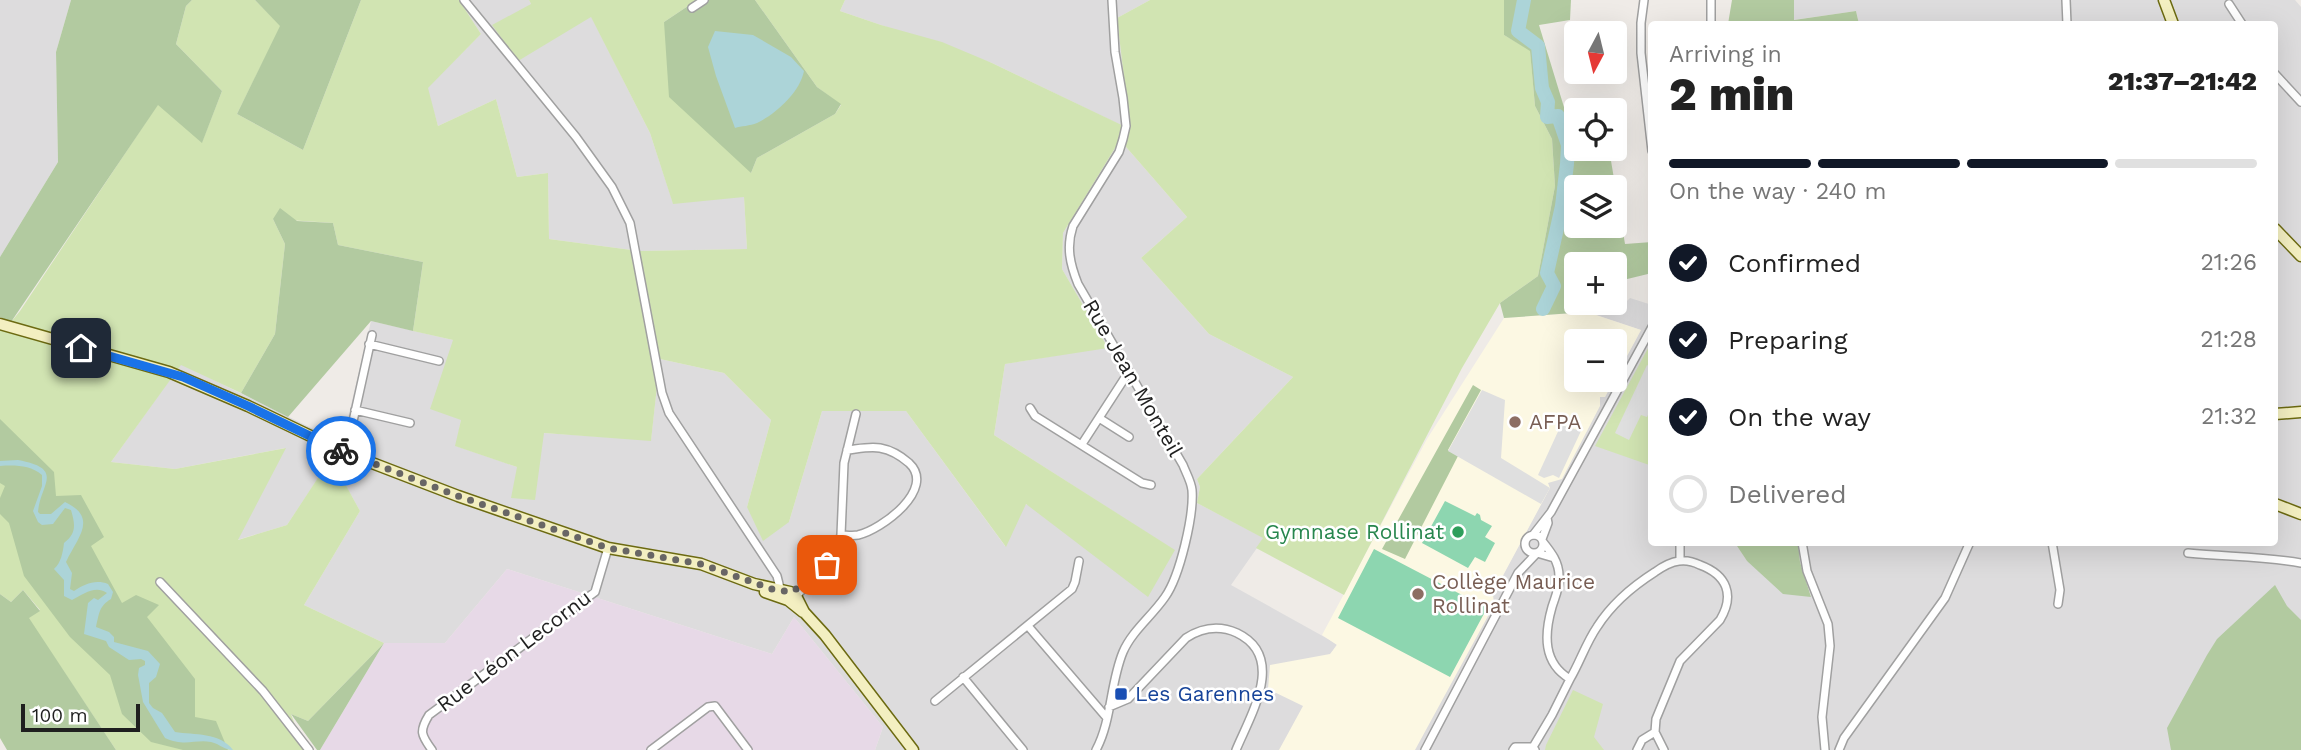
<!DOCTYPE html>
<meta charset="utf-8">
<style>
:root{--surface:#fff;--page:#f6f6f6;--text:#222;--muted:#767676;--line:#e0e0e0;--accent:#111827}
body{margin:0;font-family:"Work Sans",sans-serif;background:var(--page);color:var(--text);height:100vh;display:flex;flex-direction:column;font-size:26px;white-space:nowrap}
*{box-sizing:border-box;margin:0}
p{font-size:23px;color:var(--muted)}
.icon{flex:none;width:38px;height:38px;fill:none;stroke:currentColor;stroke-width:2;stroke-linecap:round;stroke-linejoin:round}
.map{position:relative;flex:1;overflow:hidden}
.side{position:absolute;left:1648px;top:21px;width:630px;height:525px;display:flex;flex-direction:column;background:var(--surface);border-radius:7px;box-shadow:0 7px 28px #0002}
.side>*{flex:none}
.needle{width:46px;rotate:187deg}
.controls{position:absolute;left:1564px;top:21px;display:grid;gap:14px}
.controls a{display:grid;place-items:center;width:63px;height:63px;border-radius:7px;background:var(--surface);box-shadow:0 7px 28px #0002;font-size:35px}
.scale{position:absolute;left:21px;bottom:18px;width:119px;box-sizing:border-box;padding-left:7px;border:4px solid #1f1f1f;border-top:0;font-size:19px;line-height:24px;white-space:nowrap;color:#1f1f1f;-webkit-text-stroke:5px #fff;paint-order:stroke}
.pin{position:absolute;display:grid;place-items:center;width:60px;height:60px;color:#fff;margin:-30px;border-radius:14px;box-shadow:0 4px 10px #0006}
.courier{position:absolute;display:grid;place-items:center;width:70px;height:70px;margin:-35px;border:5px solid #1a73e8;border-radius:50%;background:#fff;color:#222;box-shadow:0 2px 9px #0007}
.head em{font-style:normal;font-weight:800}
.head div{display:flex;flex-direction:column-reverse}
.head{display:flex;align-items:center;justify-content:space-between;height:119px;padding:0 21px}
h1{font-size:46px;font-weight:800;line-height:52px}
.bar{display:grid;grid-template-columns:repeat(4,1fr);gap:10px 7px;align-content:center;height:84px;padding:0 21px}
.bar i{height:9px;border-radius:5px;background:var(--line)}
.bar .on{background:var(--accent)}
.bar p{grid-column:span 4}
ol{padding:0 21px;list-style:none}
li{display:flex;align-items:center;gap:21px;height:77px}
li p{margin-inline-start:auto}
li .icon{padding:7px;border-radius:50%;background:var(--accent);color:#fff;stroke-width:4}
li:last-child{color:var(--muted)}
li i{width:38px;height:38px;border:4px solid var(--line);border-radius:50%}
.map>svg:first-child{display:block}
.residential{fill:#dddcdd}
.industrial{fill:#e7d9e7}
.education{fill:#fcf8e3}
.grass{fill:#d1e4b2}
.forest{fill:#b2caa0;fill-rule:evenodd}
.pitch{fill:#8dd6b0}
.parking{fill:#dfdfdf}
.water{fill:#acd4d8}
.lines{fill:none;stroke-linecap:round;stroke-linejoin:round}
.river{stroke:#acd4d8;stroke-width:14}
.street-casing{stroke:#a0a0a0;stroke-width:10}
.secondary-casing{stroke:#6c6a11;stroke-width:13}
.street{stroke:#fff;stroke-width:7}
.secondary{stroke:#f3efc1;stroke-width:10}
.done{stroke:#686665;stroke-width:7;stroke-dasharray:0 12.6}
.route{stroke:#1a73e8;stroke-width:9}
.education-dot{fill:#8d6e63;stroke:#fff;stroke-width:2.5}
.leisure-dot{fill:#2e9e5b;stroke:#fff;stroke-width:2.5}
.transit-dot{fill:#1a4fb4;stroke:#fff;stroke-width:2.5}
.labels{text-anchor:middle;stroke-width:5;stroke-linejoin:round;paint-order:stroke}
.street-label{font-size:21px;fill:#1f1f1f;stroke:#fff}
.education-label{font-size:21px;fill:#785e54;stroke:#fff;text-anchor:start}
.leisure-label{font-size:21px;fill:#27864d;stroke:#fff;text-anchor:end}
.transit-label{font-size:21px;fill:#164399;stroke:#fff;text-anchor:start}
</style>
<div class="map">
<svg width="2301" height="750" viewBox="0 0 2301 750">
<rect width="100%" height="100%" fill="#efebe7"/>
<path class="residential" d="M0,0H71L56,52L58,162L0,257Z
M459,0H529L531,4L591,16L650,133L673,203L744,196L747,249L639,251L549,239L548,173L517,177L496,99L438,126L427,88L481,34Z
M845,0H1150L1117,18L1131,130L992,63L840,11Z
M1794,0H2295L2301,7V750H875L883,727L794,617L772,654L507,569L445,643H384L304,605L360,511L331,459L287,525L237,540L285,448L175,469L111,462L181,364L342,443L371,321L453,340L461,420L456,446L517,467L543,433L651,440L660,359L724,373L771,420L747,507L789,522L822,411H906L1005,546L1025,504L1174,550L994,435L1005,364L1107,347L1062,269L1063,233L1120,140L1187,217L1141,258L1209,334L1293,377L1197,479L1200,487L1197,503L1264,538L1231,585L1337,644L1331,654L1432,717L1493,605V594L1549,489L1548,483L1600,397H1605L1641,330L1587,312L1613,315L1630,298L1652,305V542L1735,543L1747,561L1811,597L1800,562L1798,543L2275,542V24H1859L1856,11L1793,20Z"/>
<path class="industrial" d="M507,569L772,654L794,617L883,727L875,750H320L384,643H445Z"/>
<path class="education" d="M1587,312L1641,330L1615,378V341H1577V380H1614L1605,397H1600V406L1562,479L1548,483L1550,488L1493,594L1494,605L1415,750H1279L1303,706L1268,689L1270,665L1330,654L1337,645L1322,635L1427,439L1504,318Z"/>
<path class="grass" d="M192,0H255L281,26L237,114L303,150L361,0H459L481,34L428,88L438,126L496,99L517,177L548,173L549,239L639,251L747,249L744,197L673,204L650,133L591,17L518,61L492,25L531,4L529,0H697L664,22L751,173L757,158L835,114L841,105L817,87L755,0H845L840,11L881,25L942,42L992,63L1130,129L1117,18L1150,0H1504V35L1530,50L1535,106L1552,139L1555,186L1538,276L1500,303L1462,368L1344,595L1256,548L1263,538L1197,503L1200,487L1197,479L1293,377L1209,334L1141,258L1187,217L1120,140L1063,233L1062,269L1108,348L1005,364L994,435L1175,550L1148,597L1026,504L1006,547L906,411H822L789,522L763,541L747,507L771,420L724,373L660,359L651,441L544,433L535,500L511,498L517,467L455,446L461,420L430,409L453,340L413,331L423,262L338,245L333,223L273,219L285,244L275,334L241,393L181,365L111,462L175,469L286,448L238,540L287,525L331,458L360,511L304,605L384,643L308,721L291,714L304,750H116L28,618L40,610L23,590L11,602L0,594V322H11L20,311L158,104L202,142L222,91L176,44L186,6Z
M1652,341V466L1595,446Z
M1573,690L1603,704L1594,737L1604,750H1545L1546,745Z"/>
<path class="forest" d="M71,0H192L186,6L176,44L222,91L202,143L158,105L11,322L0,317V257L58,162L56,52Z
M255,0H361L303,150L237,114L280,26Z
M697,0H755L817,87L841,104L835,114L757,158L751,173L669,97L664,22Z
M1504,0H1571L1570,20L1539,25L1574,140H1577V149H1609L1625,244L1652,242V273L1615,282V264H1577V303H1596L1587,312L1504,318L1500,303L1538,276L1555,186L1552,139L1535,106L1530,51L1504,35ZM1577,187H1615V226H1577Z
M1732,0H1794V20L1856,11L1859,24H1728Z
M280,208L297,221L333,223L338,245L423,262L413,331L371,321L288,417L241,393L275,334L285,244L273,219Z
M1473,385L1481,390L1448,450L1458,456L1405,559L1382,549Z
M0,419L54,472L56,496L81,495L104,537L91,546L122,603L136,595L159,605L147,617L195,679V717L216,721L228,750H183L151,742L122,714L110,675L70,637L24,576L9,523L0,514V498L5,486L0,483Z
M1735,543H1798L1800,562L1811,597L1783,594L1747,561Z
M2275,585L2287,606L2301,620V750H2171L2167,728L2207,655L2217,639Z
M23,590L40,611L29,618L116,750H7L0,738V594L11,602Z
M384,643L320,750H317L291,714L308,721Z"/>
<path class="pitch" d="M1445,501L1475,516L1477,513L1480,515L1481,520L1492,526L1485,537L1495,543L1485,562L1475,557L1468,568L1422,543Z
M1374,549L1487,608L1450,677L1338,618Z"/>
<path class="parking" d="M1647,365L1652,368V406L1647,417L1641,415L1629,440L1615,433Z
M1482,390L1505,400L1501,458L1550,488L1541,504L1448,451Z
M1561,425L1581,431L1559,478L1553,475L1544,478L1538,475Z"/>
<path class="water" d="M715,31L753,35L791,57L804,71C800,92 776,114 757,123C750,126 741,126 735,128L716,76L708,47Z
M18,460C66,469 40,484 38,512L40,514H51L65,502C99,518 77,538 66,562L72,573L70,589L74,591C84,584 96,579 108,584L113,592L111,599C99,606 99,614 96,627L109,632L114,637V642L148,651L160,664L156,677L149,683V703L153,708L162,713L175,732C194,735 220,732 233,750C224,750 220,744 211,742C195,739 185,747 165,738L143,702L138,675L139,668L145,665V661L141,659L129,660L109,647L106,641L84,634L88,603L94,598L98,600L107,593C95,585 84,594 72,600L64,596V580L54,569C61,563 63,552 64,543C77,533 75,524 71,510L65,508L53,524L42,525L38,522L33,511L42,486V475C30,465 15,465 0,466V461Z"/>
<g class="lines">
<path class="river" d="M1524,0L1518,31L1538,46L1542,88L1548,102L1547,117L1558,116L1568,145L1567,164L1562,206L1547,273L1554,286L1543,309"/>
<g class="street-casing">
<path id="street" d="M464,0L576,137L612,187L630,223L662,393L669,413L777,576L781,592
M1644,0L1641,23V53L1652,151
M1711,0V24
M2066,0L2067,24
M2229,4L2242,24
M692,8L704,0
M2275,74L2301,102
M369,344L439,361
M1030,408L1035,416L1142,483L1151,485
M355,410L410,423
M1099,418L1129,437
M1082,444L1128,373
M346,453L372,335
M1525 544a9 9 0 1 1 18 0a9 9 0 1 1-18 0Z
M841,535C846,535 852,536 858,535C881,530 937,489 909,463C901,456 891,450 880,448C870,446 857,449 847,450
M1533,535L1551,512L1652,327
M1542,539L1548,523L1547,518
M1543,542C1551,552 1559,562 1559,576C1560,587 1555,597 1552,607C1544,635 1543,663 1570,679C1580,662 1586,643 1597,627C1611,605 1633,586 1655,572C1662,567 1671,562 1679,561C1686,560 1694,562 1700,565C1727,575 1735,595 1720,620L1680,661L1656,719L1655,732L1664,750
M1680,542V561
M1802,542L1807,571L1828,624L1830,646L1822,717L1825,750
M2052,542L2060,590L2058,604
M2188,553C2226,557 2263,556 2301,563
M160,582L263,691L309,750
M796,596L827,565L834,555L841,535L844,463L856,414
M1028,626L1107,718
M963,677L1023,750
M935,701L1072,589L1075,582L1079,561
M1109,707L1128,699L1186,638C1203,627 1219,625 1237,633C1287,657 1250,716 1236,750
M432,750C421,735 419,731 429,715L595,592L608,548
M651,750L708,707L715,706L748,750
M1096,750C1112,720 1110,683 1123,652C1132,631 1152,616 1165,597C1180,576 1194,515 1192,490C1191,481 1186,473 1183,465L1078,284C1070,264 1066,247 1073,226L1119,152L1123,139L1126,126L1123,98L1115,52L1112,0
M1425,750L1518,573L1537,553L1554,558
M1513,750L1515,747H1533
M1535,750L1533,747L1552,715L1570,679
M1637,750L1642,740L1655,732
M1839,750L1844,738L1945,598L1970,542"/>
</g>
<g class="secondary-casing">
<path id="secondary" d="M2164,0L2173,24
M2275,229L2301,256
M0,324L169,372L248,406L346,453L458,496L608,548L701,564L754,584L790,592L796,596L804,612L825,635L913,750
M2275,414L2301,412
M2275,504L2301,514
M765,592L788,600L803,612"/>
</g>
<use href="#street" class="street"/>
<use href="#secondary" class="secondary"/>
</g>
<g class="lines">
<path class="done" d="M341,451L458,496L608,548L701,564L772,589L790,592L808,583L827,565"/>
<path class="route" d="M81,348L183,377L248,406L341,451"/>
</g>
<g class="education-dot">
<circle cx="1515" cy="422" r="7"/>
<circle cx="1418" cy="594" r="7"/>
</g>
<circle class="leisure-dot" cx="1458" cy="532" r="7"/>
<rect class="transit-dot" x="1114" y="687" width="14" height="14" rx="3.5"/>
<g class="labels">
<g class="street-label">
<text transform="translate(1133 378) rotate(60)" y="7">Rue Jean Monteil</text>
<text transform="translate(514 651) rotate(-37)" y="7">Rue Léon Lecornu</text>
</g>
<g class="education-label">
<text x="1529" y="429">AFPA</text>
<text x="1432" y="589">Collège Maurice<tspan x="1432" dy="24">Rollinat</tspan></text>
</g>
<g class="leisure-label">
<text x="1444" y="539">Gymnase Rollinat</text>
</g>
<g class="transit-label">
<text x="1135" y="701">Les Garennes</text>
</g>
</g>
</svg>
<div class="controls">
<a><svg class="needle" viewBox="-14 -14 28 28"><path d="M0-13l5 13h-10z" fill="#e53935"/><path d="M0 13l5-13h-10z" fill="#767676"/></svg></a>
<a><svg class="icon" aria-label="locate" viewBox="0 0 24 24"><circle cx="12" cy="12" r="6"/><path d="M12 2v4M12 18v4M2 12h4M18 12h4"/></svg></a>
<a><svg class="icon" aria-label="layers" viewBox="0 0 24 24"><path d="M12 4l9 5-9 5-9-5zM3 14l9 5 9-5"/></svg></a>
<a>+</a>
<a>−</a>
</div>
<div class="scale">100 m</div>
<div class="pin" style="left:827px;top:565px;background:#ea580c"><svg class="icon" aria-label="bag" viewBox="0 0 24 24"><path d="M5 8h14l-1 12H6zM9 8a3 3 0 0 1 6 0"/></svg></div>
<div class="pin" style="left:81px;top:348px;background:#1f2937"><svg class="icon" aria-label="home" viewBox="0 0 24 24"><path d="M3 11l9-7 9 7M6 9v11h12V9"/></svg></div>
<div class="courier" style="left:341px;top:451px"><svg class="icon" aria-label="bike" viewBox="0 0 24 24"><circle cx="6" cy="16" r="4"/><circle cx="18" cy="16" r="4"/><path d="M6 16l4-8h5l3 8M10 8l3 8H6M13 5h3"/></svg></div>
<section class="side">
<div class="head"><div><h1>2 min</h1><p>Arriving in</p></div><em>21:37–21:42</em></div>
<div class="bar"><i class="on"></i><i class="on"></i><i class="on"></i><i></i><p>On the way · 240 m</p></div>
<ol>
<li><svg class="icon" aria-label="check" viewBox="0 0 24 24"><path d="M5 12l5 5 9-10"/></svg>Confirmed<p>21:26</p></li>
<li><svg class="icon" aria-label="check" viewBox="0 0 24 24"><path d="M5 12l5 5 9-10"/></svg>Preparing<p>21:28</p></li>
<li><svg class="icon" aria-label="check" viewBox="0 0 24 24"><path d="M5 12l5 5 9-10"/></svg>On the way<p>21:32</p></li>
<li><i></i>Delivered</li>
</ol>
</section>
</div>
